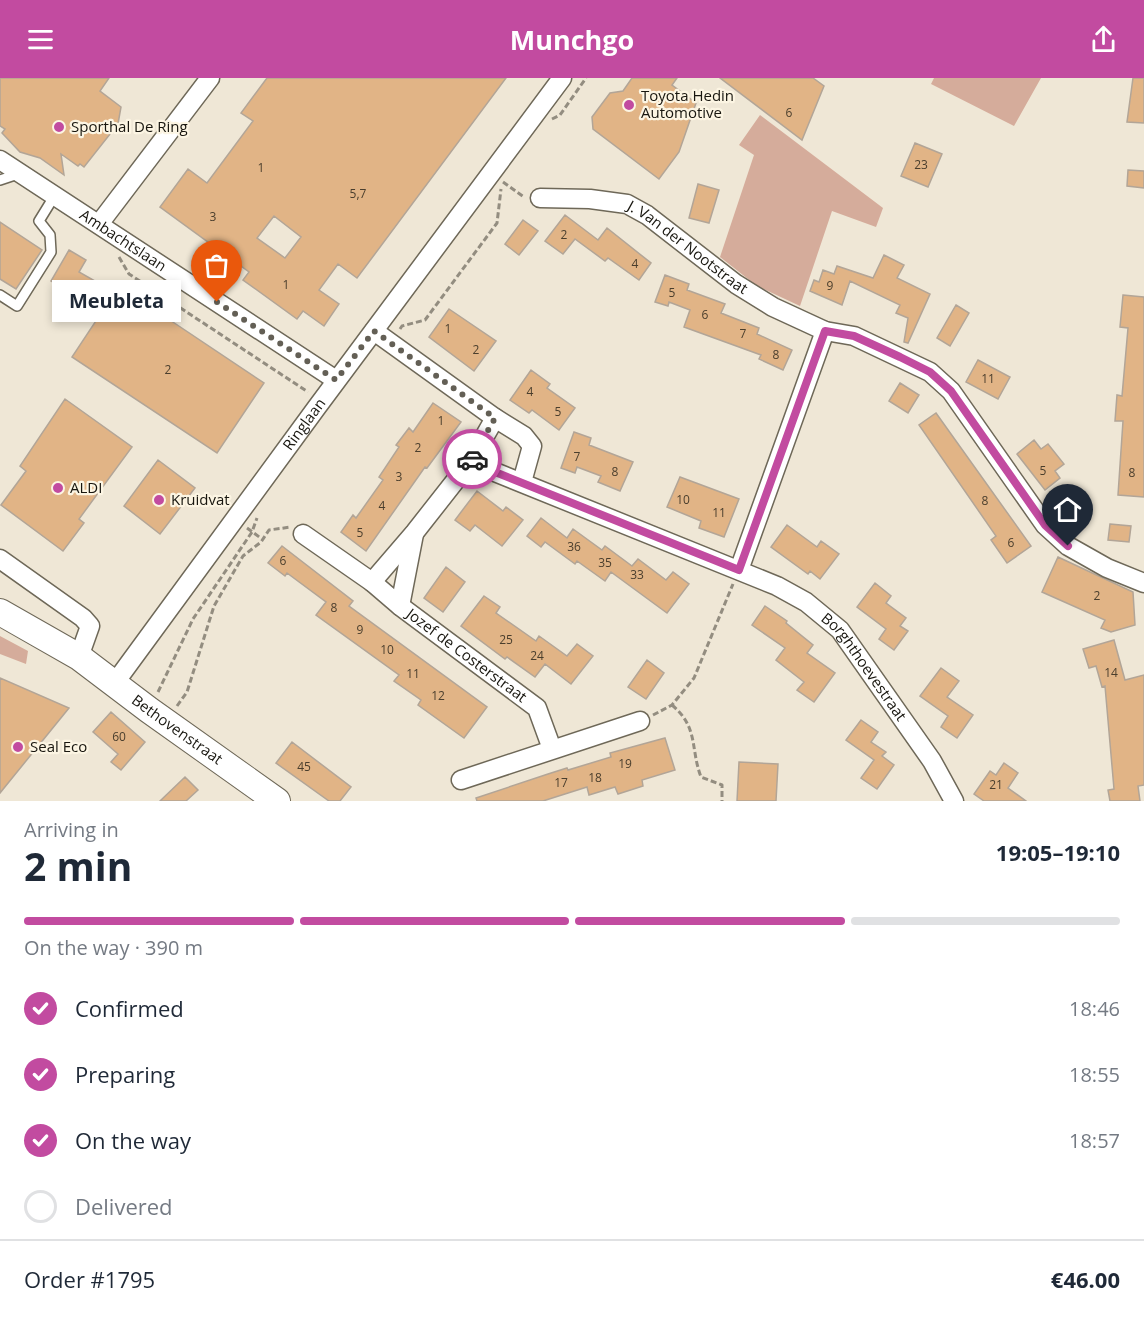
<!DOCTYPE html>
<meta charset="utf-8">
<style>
:root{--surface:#fff;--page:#f6f6f7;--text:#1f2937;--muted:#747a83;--line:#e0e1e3;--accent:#c24ba0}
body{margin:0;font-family:"Open Sans",sans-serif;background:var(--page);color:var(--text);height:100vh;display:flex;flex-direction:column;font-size:22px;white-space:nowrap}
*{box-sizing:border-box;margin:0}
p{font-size:20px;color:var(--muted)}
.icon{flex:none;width:33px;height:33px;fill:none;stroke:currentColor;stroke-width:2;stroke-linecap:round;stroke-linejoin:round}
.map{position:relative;height:723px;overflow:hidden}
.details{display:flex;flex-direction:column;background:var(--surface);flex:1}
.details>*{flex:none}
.pin{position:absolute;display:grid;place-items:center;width:51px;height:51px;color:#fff;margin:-62px -26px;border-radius:50% 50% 50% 0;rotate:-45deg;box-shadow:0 0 6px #0007}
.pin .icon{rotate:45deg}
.courier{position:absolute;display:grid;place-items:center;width:60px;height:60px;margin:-30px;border:4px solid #c24ba0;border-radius:50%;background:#fff;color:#222;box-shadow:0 2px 8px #0007}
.bubble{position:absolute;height:42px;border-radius:0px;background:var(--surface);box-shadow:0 3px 9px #0003;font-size:20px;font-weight:700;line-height:42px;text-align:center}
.head em{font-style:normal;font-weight:700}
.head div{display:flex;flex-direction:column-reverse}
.head{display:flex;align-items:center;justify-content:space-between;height:102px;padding:0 24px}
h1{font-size:39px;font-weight:700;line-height:45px}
.bar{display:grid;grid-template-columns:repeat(4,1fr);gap:9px 6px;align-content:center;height:72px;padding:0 24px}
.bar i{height:8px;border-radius:4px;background:var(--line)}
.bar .active{background:var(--accent)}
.bar p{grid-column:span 4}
.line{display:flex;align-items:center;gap:15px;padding:0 24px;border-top:2px solid var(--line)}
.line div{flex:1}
ol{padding:0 24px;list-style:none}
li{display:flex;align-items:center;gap:18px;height:66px}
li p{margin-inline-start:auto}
li .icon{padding:6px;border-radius:50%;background:var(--accent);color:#fff;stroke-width:4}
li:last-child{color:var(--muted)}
li i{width:33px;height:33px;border:3px solid var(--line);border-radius:50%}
header{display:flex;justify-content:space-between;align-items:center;height:78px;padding:0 24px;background:var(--accent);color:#fff;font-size:27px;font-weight:700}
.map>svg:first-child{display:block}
.green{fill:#d5ac9b}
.building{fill:#e1b486;stroke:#b2a597;stroke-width:1.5;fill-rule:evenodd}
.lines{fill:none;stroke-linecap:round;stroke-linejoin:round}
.service-casing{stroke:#6e6858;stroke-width:12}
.minor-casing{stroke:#6e6858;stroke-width:21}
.secondary-casing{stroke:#6e6858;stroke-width:28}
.path{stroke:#938d80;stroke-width:3;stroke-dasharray:6 3;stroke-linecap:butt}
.service{stroke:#fff;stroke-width:9}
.minor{stroke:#fff;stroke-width:18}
.secondary{stroke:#fff;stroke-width:26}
.done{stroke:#635f55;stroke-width:6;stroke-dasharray:0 10.8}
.route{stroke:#c24ba0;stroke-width:8}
.poi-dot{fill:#c24ba0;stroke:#fcf5e3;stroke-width:2}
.labels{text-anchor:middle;stroke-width:4.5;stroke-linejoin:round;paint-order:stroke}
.number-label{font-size:12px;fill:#4a3e2d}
.poi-label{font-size:15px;fill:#18160f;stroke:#fcf5e3;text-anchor:start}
.street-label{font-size:15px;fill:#18160f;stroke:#fcf5e3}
</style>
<header><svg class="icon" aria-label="menu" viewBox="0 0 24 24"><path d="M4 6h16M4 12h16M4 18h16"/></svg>Munchgo<svg class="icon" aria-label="share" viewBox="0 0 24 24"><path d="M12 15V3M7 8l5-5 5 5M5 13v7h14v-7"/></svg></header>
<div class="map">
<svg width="1144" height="723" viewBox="0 0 1144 723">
<rect width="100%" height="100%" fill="#efe7d6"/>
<path class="green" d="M934,0H1041L1014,48L931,6Z
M760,37L883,130L876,149L832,133L800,228L757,208L720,179L754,77L739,67Z
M0,558L28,573L26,586L0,576Z"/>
<path class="building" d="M0,0H109L100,13L121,29L118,46L84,89L80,86L78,88L61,76L64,97L40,80L20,74L2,55L5,51L0,48Z
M267,0H506L357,200L338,186L319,212L339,226L324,248L303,233L297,241L243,202L249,194L160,129L188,91L207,105L253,43L241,35ZM274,138L301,159L285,180L257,160Z
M632,0H677L672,7L696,25L679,74L659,101L593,51L592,39L610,15L623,13Z
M720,0H813L824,8L802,62Z
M1133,0H1144V45L1127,44Z
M915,65L942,76L928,109L901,98Z
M1128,92L1144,93V110L1127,108Z
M698,106L719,112L709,145L689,140Z
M565,137L598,162L607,150L651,185L639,202L608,180L605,183L575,161L563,176L545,163Z
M523,142L538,153L519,177L505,166Z
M0,144L42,172L16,211L0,201Z
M69,172L86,182L79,194L95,203L84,223L51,203Z
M884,177L904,187L897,200L930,216L908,265L904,264L908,240L896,235L900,227L850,203L842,227L810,213L814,202L819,204L823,192L834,196L837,188L873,200Z
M665,197L689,206L687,212L725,226L721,235L759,250L757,256L792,272L783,292L759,281L761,277L684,249L690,232L669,224L668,228L655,224Z
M119,208L264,305L217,375L72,279Z
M1123,217L1144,219V419L1118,417L1123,343H1115L1117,317L1122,318L1128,250L1120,249Z
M956,227L969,235L950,268L937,260Z
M449,231L496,263L474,293L429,259Z
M978,282L1010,299L998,321L966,304Z
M531,292L550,306L547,310L575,330L559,352L532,332L529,335L510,322Z
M900,305L919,317L908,335L889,323Z
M65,321L132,369L79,441L84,445L63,473L1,427L26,393L20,388Z
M433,325L461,344L427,390L425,389L366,473L341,454L353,437L356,440L383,402L379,399L399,369L396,367L409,350L413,354Z
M936,335L1031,468L1007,485L991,462L996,458L919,347Z
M574,354L591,360L589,367L633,384L620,413L598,404L601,398L577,389L575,395L561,390Z
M1034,362L1041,371L1048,366L1064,386L1055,393L1060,400L1045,412L1017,376Z
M158,382L195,410L160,456L124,428Z
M680,399L739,421L724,459L699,450L701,443L667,429Z
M477,413L503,433L506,429L523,442L502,468L475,447L470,453L455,442Z
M541,440L567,460L573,451L602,472L605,468L632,488L638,481L666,502L673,494L689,506L667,535L611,494L605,503L577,483L575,486L545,464L541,469L527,458Z
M1110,446L1131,448L1129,464L1108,462Z
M787,447L817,469L821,463L839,476L820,501L810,493L808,496L771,469Z
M282,468L353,523L349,528L487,629L464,660L418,627L421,622L394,603L399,597L316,537L326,524L287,495L285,498L268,485Z
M1058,479L1133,514L1135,547L1111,554L1101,550L1105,542L1042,514Z
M446,489L465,504L443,534L424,520Z
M875,505L891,518L886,525L906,540L900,548L908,553L894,572L879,561L886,551L857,529Z
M484,518L500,529L496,535L536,563L539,558L567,578L577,566L593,578L571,606L545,586L535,599L507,579L505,581L461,548Z
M765,528L787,543L786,545L813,567L807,575L835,595L814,624L797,612L804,604L776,582L785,570L752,547Z
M1114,562L1125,602L1144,597V707L1138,708L1140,723H1110L1108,712L1114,711L1105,608L1102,609L1096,588L1089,590L1083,571Z
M647,582L664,595L646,621L628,609Z
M941,590L959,603L947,619L973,637L957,660L941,649L948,638L920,618Z
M0,600L69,630L0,715Z
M111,634L145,664L121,692L111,684L118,676L93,654Z
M861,642L878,654L871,664L886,674L882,678L894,687L877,711L861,700L874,682L846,662Z
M665,660L675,692L642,702L643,708L618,716L615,709L589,717L587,709L543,723H477L476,720L548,696L567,690L568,692L611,679L610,675Z
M292,664L351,709L340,723H329L276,685Z
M739,684L778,686L776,723H737Z
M1004,685L1018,695L1008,710L1026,723H984L974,716L990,693L996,697Z
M185,699L198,712L186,723H160Z"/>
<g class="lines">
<g class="service-casing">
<path id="service" d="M0,102L21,95
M0,217L17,228L51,174L50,157L39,143L55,117"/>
</g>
<g class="minor-casing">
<g id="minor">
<path id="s1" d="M0,82L336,302"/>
<path id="s2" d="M540,120L590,121L627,126L647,137L736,206L773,229L825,253L854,258L930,294L951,313L1045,447L1068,468L1107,490L1144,505"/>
<path d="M99,146L210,0"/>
<path d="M374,253L495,340L524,358L532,368L522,404"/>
<path id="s3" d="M470,384L777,508L806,524L840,552L932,683L954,723"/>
<path id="s4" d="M303,456L372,504L400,528L537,630L552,671"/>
<path d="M0,481L83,540L90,548L79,579"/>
<path d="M739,492L825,253"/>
<path d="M372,504L415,454L470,384L495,340"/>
<path d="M400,528L414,456"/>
<path id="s5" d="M114,606L317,329L562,0"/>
<path d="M461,702L640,643"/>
</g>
</g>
<g class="secondary-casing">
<g id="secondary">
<path id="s6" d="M0,534L79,579L149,632L277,723"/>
</g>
</g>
<path class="path" d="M552,41L560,37L586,0
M503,104L524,119
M119,179L129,196L308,314
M400,251L402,248L425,242L497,145L501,111
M247,450L262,461
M158,614L193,541L252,454L257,440
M672,627C699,650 690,670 701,699L722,707V723
M177,628L187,614L214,528L243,478L261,464L269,452L291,449
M653,637L672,627L694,600L733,506"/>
<use href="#service" class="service"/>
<use href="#minor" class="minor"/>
<use href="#secondary" class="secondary"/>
</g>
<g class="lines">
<path class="done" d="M217,224L336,302L374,253L495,340L472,381"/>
<path class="route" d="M472,381L470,384L739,492L825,253L854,258L900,279L930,294L951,313L1045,447L1068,468"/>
</g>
<g class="poi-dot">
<circle cx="629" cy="27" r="6"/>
<circle cx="59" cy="49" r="6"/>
<circle cx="58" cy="410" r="6"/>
<circle cx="159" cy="422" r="6"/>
<circle cx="18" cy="669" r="6"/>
</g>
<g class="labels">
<g class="number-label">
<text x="789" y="39">6</text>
<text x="921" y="91">23</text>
<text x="261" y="94">1</text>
<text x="358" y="120">5,7</text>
<text x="213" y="143">3</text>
<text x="564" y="161">2</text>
<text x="635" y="190">4</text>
<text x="286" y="211">1</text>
<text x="830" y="212">9</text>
<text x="672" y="219">5</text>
<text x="705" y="241">6</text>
<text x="448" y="255">1</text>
<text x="743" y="260">7</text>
<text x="476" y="276">2</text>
<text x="776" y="281">8</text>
<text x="168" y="296">2</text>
<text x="988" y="305">11</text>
<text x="530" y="318">4</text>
<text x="558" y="338">5</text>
<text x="441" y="347">1</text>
<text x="418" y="374">2</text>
<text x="577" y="383">7</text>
<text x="1043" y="397">5</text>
<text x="615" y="398">8</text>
<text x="1132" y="399">8</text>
<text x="399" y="403">3</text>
<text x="683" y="426">10</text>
<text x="985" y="427">8</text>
<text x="382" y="432">4</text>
<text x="719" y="439">11</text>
<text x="360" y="459">5</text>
<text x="1011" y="469">6</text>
<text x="574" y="473">36</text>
<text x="283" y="487">6</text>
<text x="605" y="489">35</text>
<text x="637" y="501">33</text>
<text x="1097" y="522">2</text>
<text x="334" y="534">8</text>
<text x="360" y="556">9</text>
<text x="506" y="566">25</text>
<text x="387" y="576">10</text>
<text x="537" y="582">24</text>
<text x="1111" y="599">14</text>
<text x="413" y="600">11</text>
<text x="438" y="622">12</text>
<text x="119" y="663">60</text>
<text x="625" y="690">19</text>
<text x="304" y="693">45</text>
<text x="595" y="704">18</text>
<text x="561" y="709">17</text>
<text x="996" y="711">21</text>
</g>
<g class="poi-label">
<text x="641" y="23">Toyota Hedin<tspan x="641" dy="17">Automotive</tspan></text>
<text x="71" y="54">Sporthal De Ring</text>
<text x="70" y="415">ALDI</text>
<text x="171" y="427">Kruidvat</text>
<text x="30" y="674">Seal Eco</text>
</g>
<g class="street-label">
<text dy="5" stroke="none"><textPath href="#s1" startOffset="147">Ambachtslaan</textPath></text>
<text dy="5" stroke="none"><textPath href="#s2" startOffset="162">J. Van der Nootstraat</textPath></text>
<text dy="5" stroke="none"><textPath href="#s5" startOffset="322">Ringlaan</textPath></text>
<text dy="5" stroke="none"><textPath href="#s4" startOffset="204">Jozef de Costerstraat</textPath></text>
<text dy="5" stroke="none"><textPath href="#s3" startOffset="452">Borghthoevestraat</textPath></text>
<text dy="5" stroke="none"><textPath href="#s6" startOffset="213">Bethovenstraat</textPath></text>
</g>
</g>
</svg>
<div class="pin" style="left:217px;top:224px;background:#ea580c"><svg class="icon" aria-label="bag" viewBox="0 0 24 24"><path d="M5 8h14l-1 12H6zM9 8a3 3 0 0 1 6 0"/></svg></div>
<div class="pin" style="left:1068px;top:468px;background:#1f2937"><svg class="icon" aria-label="home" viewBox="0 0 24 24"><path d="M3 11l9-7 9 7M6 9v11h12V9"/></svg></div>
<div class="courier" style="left:472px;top:381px"><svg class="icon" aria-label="car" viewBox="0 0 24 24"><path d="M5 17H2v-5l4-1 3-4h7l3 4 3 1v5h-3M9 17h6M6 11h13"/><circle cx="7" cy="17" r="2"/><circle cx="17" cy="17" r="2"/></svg></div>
<div class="bubble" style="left:52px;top:202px;width:129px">Meubleta</div>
</div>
<section class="details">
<div class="head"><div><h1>2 min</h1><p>Arriving in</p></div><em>19:05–19:10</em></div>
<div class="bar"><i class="active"></i><i class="active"></i><i class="active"></i><i></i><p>On the way · 390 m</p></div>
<ol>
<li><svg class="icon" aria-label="check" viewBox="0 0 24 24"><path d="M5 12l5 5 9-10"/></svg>Confirmed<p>18:46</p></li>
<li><svg class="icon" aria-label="check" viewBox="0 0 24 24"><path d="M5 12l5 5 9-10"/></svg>Preparing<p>18:55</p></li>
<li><svg class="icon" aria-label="check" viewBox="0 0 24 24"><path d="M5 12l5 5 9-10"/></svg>On the way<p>18:57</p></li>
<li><i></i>Delivered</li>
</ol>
<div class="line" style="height:78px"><div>Order #1795</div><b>€46.00</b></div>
</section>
